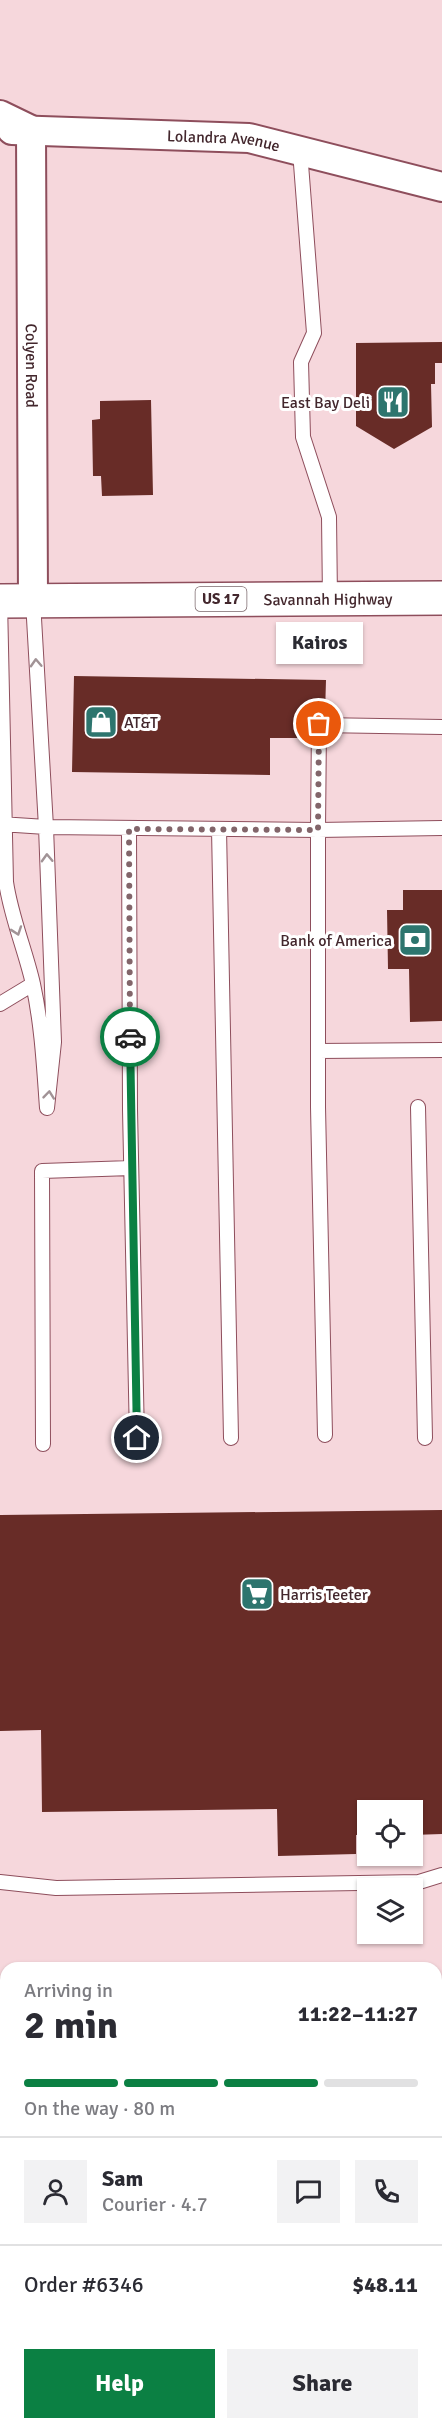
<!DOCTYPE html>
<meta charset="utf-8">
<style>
:root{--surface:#fff;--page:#f2f2f3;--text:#2b2b33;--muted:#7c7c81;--line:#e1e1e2;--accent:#0b8043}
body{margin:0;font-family:Signika,sans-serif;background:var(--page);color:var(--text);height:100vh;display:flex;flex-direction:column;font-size:22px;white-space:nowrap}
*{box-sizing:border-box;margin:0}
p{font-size:20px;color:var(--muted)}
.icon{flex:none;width:33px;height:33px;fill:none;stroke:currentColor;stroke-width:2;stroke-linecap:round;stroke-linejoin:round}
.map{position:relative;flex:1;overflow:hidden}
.details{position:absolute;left:0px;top:1962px;width:442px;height:468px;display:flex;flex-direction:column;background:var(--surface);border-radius:18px 18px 0 0;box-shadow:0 2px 4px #0004}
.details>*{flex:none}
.tools{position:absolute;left:357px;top:1800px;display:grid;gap:12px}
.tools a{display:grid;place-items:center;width:66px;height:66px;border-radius:0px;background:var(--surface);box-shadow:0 2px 4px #0004;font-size:30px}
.pin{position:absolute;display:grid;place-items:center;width:51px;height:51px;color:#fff;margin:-26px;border:3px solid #fff;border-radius:50%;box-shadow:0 2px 6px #0007}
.courier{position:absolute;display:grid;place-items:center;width:60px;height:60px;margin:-30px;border:4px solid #0b8043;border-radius:50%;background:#fff;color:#222;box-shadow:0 2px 8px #0007}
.bubble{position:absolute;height:42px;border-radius:0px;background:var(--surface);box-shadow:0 2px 4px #0004;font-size:20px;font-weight:700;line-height:42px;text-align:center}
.headline em{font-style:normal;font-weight:700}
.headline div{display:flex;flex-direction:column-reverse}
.headline{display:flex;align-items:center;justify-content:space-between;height:102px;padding:0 24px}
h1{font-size:39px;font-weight:700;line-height:45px}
.bar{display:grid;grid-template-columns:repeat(4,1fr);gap:9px 6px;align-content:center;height:72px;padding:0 24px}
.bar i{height:8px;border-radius:4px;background:var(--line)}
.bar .selected{background:var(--accent)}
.bar p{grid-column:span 4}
.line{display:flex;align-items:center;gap:15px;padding:0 24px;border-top:2px solid var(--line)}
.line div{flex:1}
.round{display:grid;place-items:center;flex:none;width:63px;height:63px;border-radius:0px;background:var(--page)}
.button{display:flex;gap:12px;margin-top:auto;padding:12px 24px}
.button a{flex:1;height:69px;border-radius:0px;background:var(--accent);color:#fff;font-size:24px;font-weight:700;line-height:69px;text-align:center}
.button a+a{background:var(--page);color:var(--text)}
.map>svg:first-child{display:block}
.building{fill:#682c27}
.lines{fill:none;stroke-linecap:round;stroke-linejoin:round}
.lane-casing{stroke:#8e4e5c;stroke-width:16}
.street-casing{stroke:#8e4e5c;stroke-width:32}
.highway-casing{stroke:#8e4e5c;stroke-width:36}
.path{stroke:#ba9ca2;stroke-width:4;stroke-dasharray:4.5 4.5;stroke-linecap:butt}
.lane{stroke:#fff;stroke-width:14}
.street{stroke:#fff;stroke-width:28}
.highway{stroke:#fff;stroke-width:33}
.oneway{stroke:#a19396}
.done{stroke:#82656a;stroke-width:6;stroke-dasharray:0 10.8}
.route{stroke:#0b8043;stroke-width:8}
.labels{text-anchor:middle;stroke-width:6;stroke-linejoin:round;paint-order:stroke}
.shield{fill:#fff;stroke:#7b686c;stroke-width:1.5}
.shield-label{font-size:15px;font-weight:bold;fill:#43272d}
.street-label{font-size:16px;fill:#43272d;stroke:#fff}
.poi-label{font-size:16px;fill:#43272d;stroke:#fff;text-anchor:end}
</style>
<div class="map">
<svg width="442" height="2430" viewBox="0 0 442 2430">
<rect width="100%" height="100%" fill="#f6d7dc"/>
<path class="building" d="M442,342V363H435V384H431L432,427L394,449L356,426V343Z
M151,400L153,495L102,496L101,476H93L92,420L100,419V401Z
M74,676L326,680L325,714H304V738H270V775L72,772Z
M403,890H442V1021L410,1022L409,969H388L387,910H403Z
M442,1510V1834L412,1835V1810H368V1835H356V1854L278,1856L277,1809L42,1812L41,1730L0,1731V1515Z
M0,2320H6V2424H207L208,2430H0Z
M436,2334H442V2430H317L318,2424H436Z"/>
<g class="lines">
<g class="lane-casing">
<path id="lane" d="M300,151L314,333L301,362L303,437L329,517L330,599
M0,601L6,882C11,917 25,949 33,984C42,1025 44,1067 47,1108L54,1042L46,827L33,601
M442,727L319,725L318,830L442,828
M0,824L46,827L318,830V1107L325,1435
M129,829L130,1110L137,1438
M219,829L231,1438
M0,1004L33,984
M318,1051L442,1050
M418,1107L425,1438
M43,1444L42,1171L131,1168
M0,1882L56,1888L419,1882L442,1875
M436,2274H442
M0,2287H6
M259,2430V2424"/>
</g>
<g class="street-casing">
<g id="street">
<path id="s1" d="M0,115L31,130L33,600"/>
<path id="s2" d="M12,130L249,138L442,187"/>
</g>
</g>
<g class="highway-casing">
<g id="highway">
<path id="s3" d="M0,601L442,598"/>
</g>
</g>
<path class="path" d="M436,2067H442
M0,2080H6"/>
<use href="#lane" class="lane"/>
<use href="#street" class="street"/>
<use href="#highway" class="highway"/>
</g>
<defs><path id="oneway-chevron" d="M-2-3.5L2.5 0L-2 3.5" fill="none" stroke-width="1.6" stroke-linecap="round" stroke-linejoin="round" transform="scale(1.5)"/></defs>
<g class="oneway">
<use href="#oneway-chevron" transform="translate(36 663) rotate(-93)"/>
<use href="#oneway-chevron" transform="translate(47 858) rotate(-92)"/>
<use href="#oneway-chevron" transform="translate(17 931) rotate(71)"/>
<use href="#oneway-chevron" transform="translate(49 1095) rotate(-84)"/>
</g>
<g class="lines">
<path class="done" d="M130,1037L129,829L318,830L319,724"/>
<path class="route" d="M130,1037L137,1438"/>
</g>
<defs>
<g id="restaurant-square" transform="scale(1.725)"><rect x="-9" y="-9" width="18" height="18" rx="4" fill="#2d756e" stroke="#fff"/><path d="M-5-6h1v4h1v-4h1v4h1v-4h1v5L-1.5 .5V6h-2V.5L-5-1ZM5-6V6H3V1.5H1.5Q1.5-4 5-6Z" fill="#fff"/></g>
<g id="shop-square" transform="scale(1.725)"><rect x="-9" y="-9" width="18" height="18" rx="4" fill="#2d756e" stroke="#fff"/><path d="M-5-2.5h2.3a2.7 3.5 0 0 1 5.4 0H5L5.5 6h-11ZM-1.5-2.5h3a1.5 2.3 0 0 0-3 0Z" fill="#fff"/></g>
<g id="bank-square" transform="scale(1.725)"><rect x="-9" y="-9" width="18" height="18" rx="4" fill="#2d756e" stroke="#fff"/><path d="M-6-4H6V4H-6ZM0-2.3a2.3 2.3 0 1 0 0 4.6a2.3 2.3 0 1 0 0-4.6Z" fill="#fff"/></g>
<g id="supermarket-square" transform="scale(1.725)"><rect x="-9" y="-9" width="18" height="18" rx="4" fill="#2d756e" stroke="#fff"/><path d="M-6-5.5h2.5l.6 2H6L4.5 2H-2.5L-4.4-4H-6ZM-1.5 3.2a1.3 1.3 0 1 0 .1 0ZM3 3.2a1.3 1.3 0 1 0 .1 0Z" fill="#fff"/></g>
</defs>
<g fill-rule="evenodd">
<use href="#restaurant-square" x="393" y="402"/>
<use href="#shop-square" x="101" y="722"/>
<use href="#bank-square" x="415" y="940"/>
<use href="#supermarket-square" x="257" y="1594"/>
</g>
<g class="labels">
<rect class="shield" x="195.5" y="587" width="51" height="24" rx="4.5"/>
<g class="shield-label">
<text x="221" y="604">US 17</text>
</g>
<g class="street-label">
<text dy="6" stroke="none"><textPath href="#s2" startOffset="212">Lolandra Avenue</textPath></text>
<text dy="6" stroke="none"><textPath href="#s1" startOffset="270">Colyen Road</textPath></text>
<text dy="6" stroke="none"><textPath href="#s3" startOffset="328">Savannah Highway</textPath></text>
</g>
<g class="poi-label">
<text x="370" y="408">East Bay Deli</text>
<text x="124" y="728" text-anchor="start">AT&amp;T</text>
<text x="392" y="946">Bank of America</text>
<text x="280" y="1600" text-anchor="start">Harris Teeter</text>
</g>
</g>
</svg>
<div class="tools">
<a><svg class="icon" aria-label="locate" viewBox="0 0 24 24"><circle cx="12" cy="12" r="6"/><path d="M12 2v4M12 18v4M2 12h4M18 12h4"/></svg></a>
<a><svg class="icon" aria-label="layers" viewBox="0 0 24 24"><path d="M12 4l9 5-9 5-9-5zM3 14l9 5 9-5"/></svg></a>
</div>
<div class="pin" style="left:319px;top:724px;background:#ea580c"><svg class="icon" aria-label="bag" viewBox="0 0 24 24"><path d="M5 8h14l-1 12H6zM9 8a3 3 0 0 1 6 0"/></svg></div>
<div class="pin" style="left:137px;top:1438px;background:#1f2937"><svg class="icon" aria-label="home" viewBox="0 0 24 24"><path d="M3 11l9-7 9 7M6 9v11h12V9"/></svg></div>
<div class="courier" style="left:130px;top:1037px"><svg class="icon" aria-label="car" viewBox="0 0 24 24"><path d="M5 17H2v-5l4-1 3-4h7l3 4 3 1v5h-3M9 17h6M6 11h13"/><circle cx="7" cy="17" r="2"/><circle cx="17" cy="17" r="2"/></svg></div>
<div class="bubble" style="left:276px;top:622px;width:87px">Kairos</div>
<section class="details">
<div class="headline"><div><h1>2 min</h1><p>Arriving in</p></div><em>11:22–11:27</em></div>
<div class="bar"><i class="selected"></i><i class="selected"></i><i class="selected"></i><i></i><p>On the way · 80 m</p></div>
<div class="line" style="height:108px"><a class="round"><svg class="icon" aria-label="person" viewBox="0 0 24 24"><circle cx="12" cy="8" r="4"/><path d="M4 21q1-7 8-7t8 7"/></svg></a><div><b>Sam</b><p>Courier · 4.7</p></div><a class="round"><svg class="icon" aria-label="chat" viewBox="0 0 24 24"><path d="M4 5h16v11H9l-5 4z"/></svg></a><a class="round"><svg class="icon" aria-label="phone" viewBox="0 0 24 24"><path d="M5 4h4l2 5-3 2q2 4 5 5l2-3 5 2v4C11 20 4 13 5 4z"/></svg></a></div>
<div class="line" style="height:78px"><div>Order #6346</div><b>$48.11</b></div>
<div class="button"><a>Help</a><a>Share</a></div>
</section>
</div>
